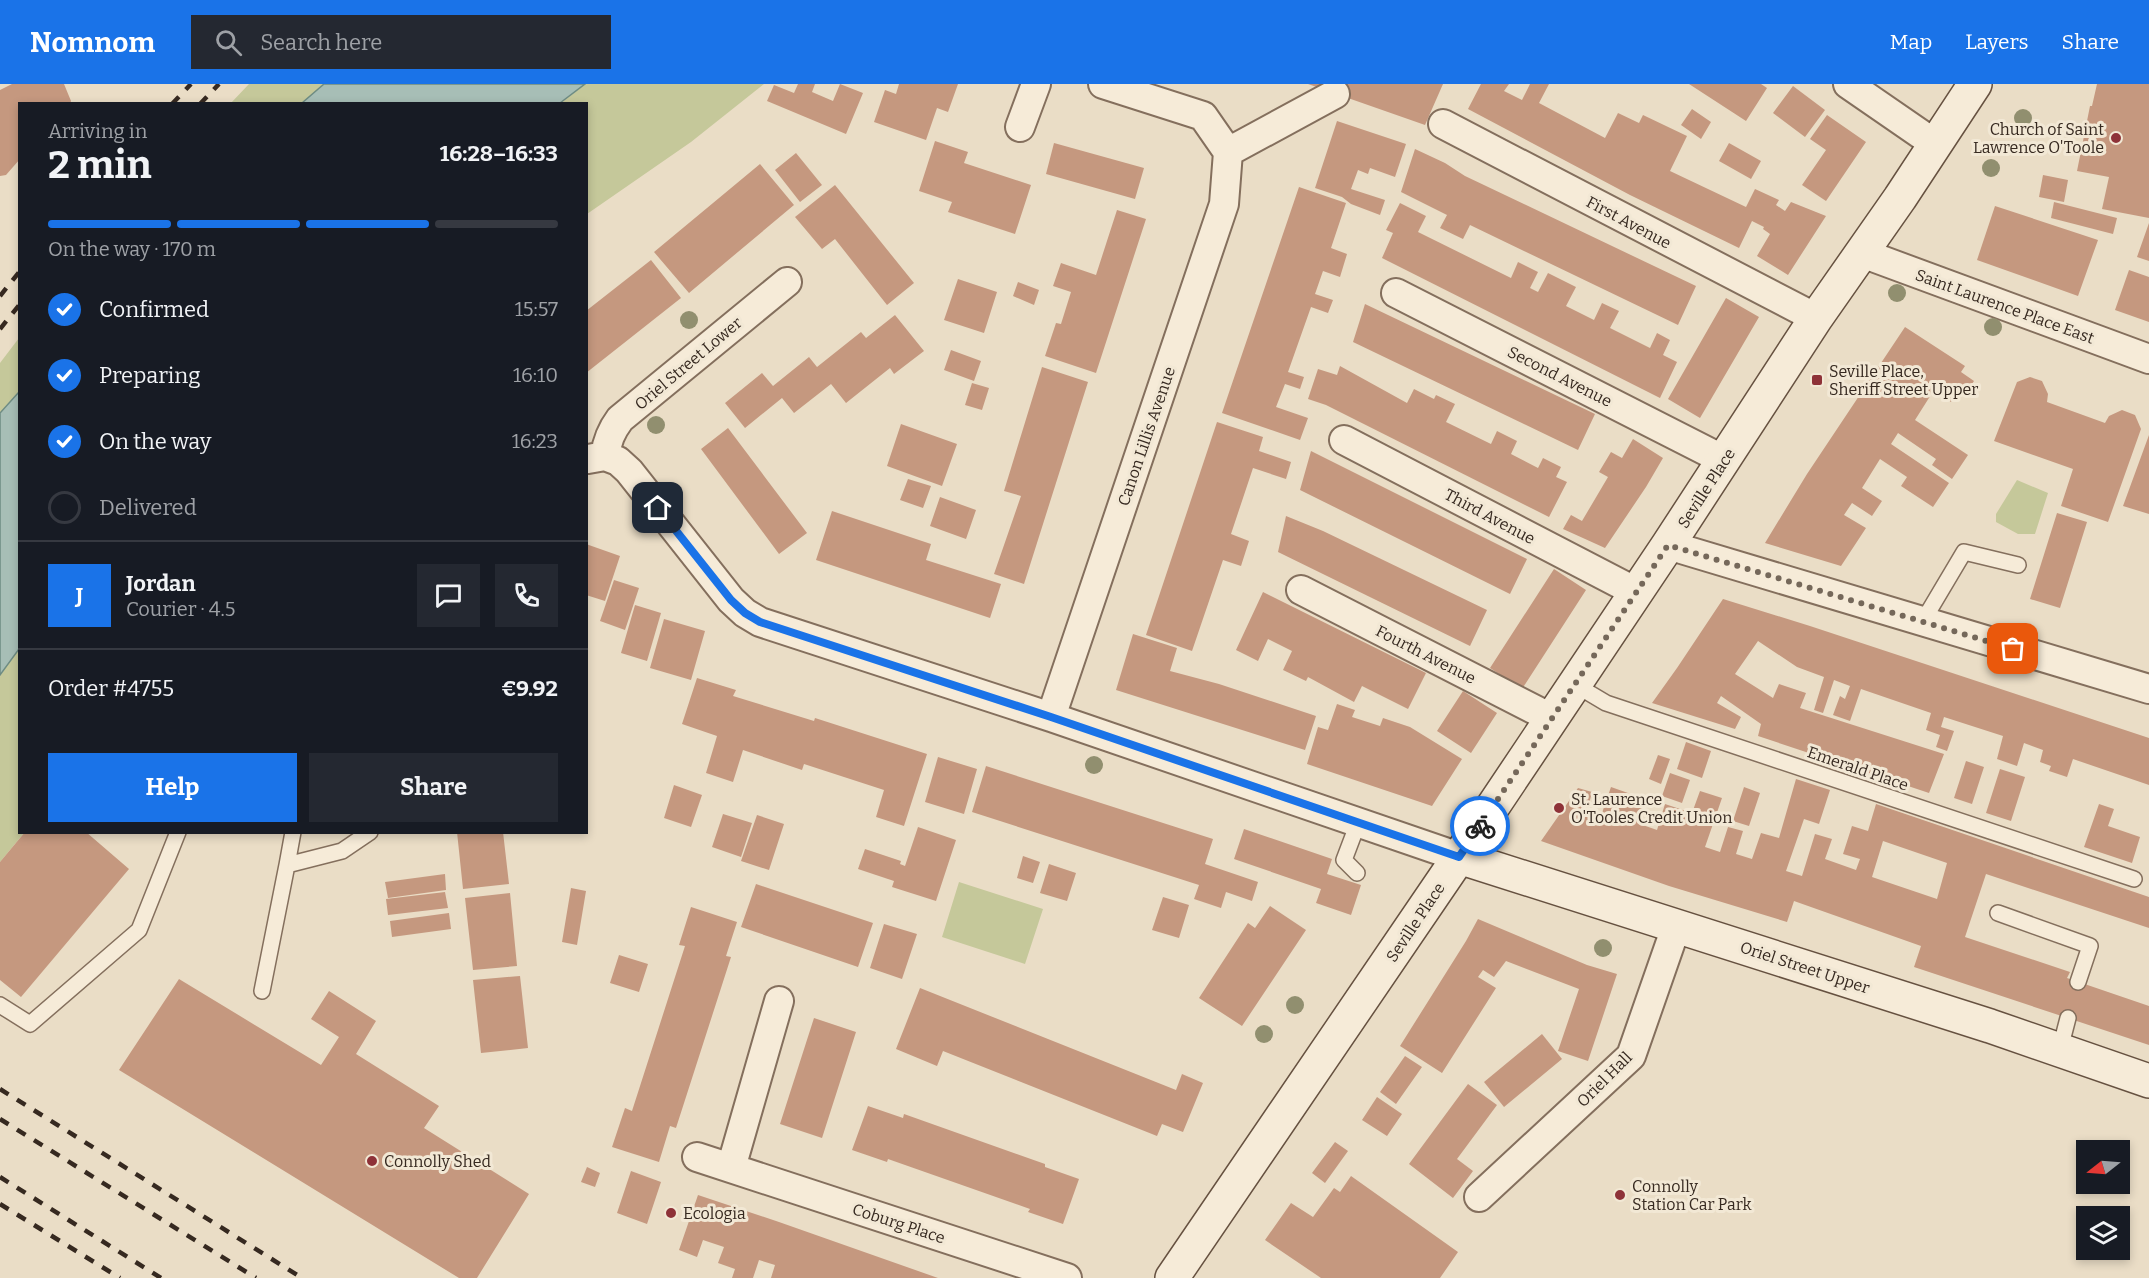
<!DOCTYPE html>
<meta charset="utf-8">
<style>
:root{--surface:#171b24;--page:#242831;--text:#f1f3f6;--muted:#9ea1a6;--line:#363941;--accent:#1a73e8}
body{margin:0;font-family:Bitter,serif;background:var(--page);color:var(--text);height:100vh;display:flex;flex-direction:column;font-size:22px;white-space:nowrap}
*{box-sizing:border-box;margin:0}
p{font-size:20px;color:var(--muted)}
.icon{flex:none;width:33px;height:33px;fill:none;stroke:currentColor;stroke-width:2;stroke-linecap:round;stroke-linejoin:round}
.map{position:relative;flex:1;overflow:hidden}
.drawer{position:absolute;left:18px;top:18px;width:570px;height:732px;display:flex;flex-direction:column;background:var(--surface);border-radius:0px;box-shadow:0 3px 9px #0003}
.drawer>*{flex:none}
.needle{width:39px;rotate:253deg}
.controls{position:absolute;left:2076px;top:1056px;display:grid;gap:12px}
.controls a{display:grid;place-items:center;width:54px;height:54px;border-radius:0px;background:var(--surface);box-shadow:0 3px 9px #0003;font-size:30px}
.pin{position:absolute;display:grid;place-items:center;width:51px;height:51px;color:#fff;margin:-26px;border-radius:12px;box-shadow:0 3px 9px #0006}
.courier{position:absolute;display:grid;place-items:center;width:60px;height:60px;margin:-30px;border:4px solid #1a73e8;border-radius:50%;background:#fff;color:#222;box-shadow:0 2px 8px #0007}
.overview em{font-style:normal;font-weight:700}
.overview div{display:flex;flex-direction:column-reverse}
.overview{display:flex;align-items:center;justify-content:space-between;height:102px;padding:0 30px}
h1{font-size:39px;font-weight:700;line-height:45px}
.bar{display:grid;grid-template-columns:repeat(4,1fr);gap:9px 6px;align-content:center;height:72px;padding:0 30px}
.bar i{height:8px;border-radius:4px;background:var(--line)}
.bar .on{background:var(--accent)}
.bar p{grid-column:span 4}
.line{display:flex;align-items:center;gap:15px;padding:0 30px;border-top:2px solid var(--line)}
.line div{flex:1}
.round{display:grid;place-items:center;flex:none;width:63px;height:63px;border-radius:0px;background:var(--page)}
ol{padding:0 30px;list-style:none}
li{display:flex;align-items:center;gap:18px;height:66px}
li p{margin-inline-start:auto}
li .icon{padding:6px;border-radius:50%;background:var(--accent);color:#fff;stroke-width:4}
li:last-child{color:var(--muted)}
li i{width:33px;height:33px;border:3px solid var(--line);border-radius:50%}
.primary-button{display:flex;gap:12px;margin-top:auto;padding:12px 30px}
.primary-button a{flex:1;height:69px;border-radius:0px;background:var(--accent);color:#fff;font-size:24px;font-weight:700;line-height:69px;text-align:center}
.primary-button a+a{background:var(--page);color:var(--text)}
header{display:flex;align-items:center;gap:36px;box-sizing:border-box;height:84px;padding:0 30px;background:var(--accent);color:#fff}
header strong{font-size:28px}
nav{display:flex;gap:33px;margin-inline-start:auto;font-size:21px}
.search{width:420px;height:54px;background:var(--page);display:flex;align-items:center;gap:15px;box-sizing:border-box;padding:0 21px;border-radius:0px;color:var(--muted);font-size:22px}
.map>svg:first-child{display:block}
.green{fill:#c5c89a}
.water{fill:#a7beb6;stroke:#6e8c83;stroke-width:1.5}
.building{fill:#c5987f;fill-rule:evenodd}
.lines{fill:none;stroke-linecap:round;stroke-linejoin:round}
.lane-casing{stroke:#846f5d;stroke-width:18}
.street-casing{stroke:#846f5d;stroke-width:32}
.secondary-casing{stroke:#665140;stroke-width:36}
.lane{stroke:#f6ebd8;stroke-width:15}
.street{stroke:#f6ebd8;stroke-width:28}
.secondary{stroke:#f6ebd8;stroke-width:33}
.rail{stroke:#362920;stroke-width:4.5;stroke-dasharray:10 10;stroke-linecap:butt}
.tree{fill:#918f6f}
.done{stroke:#75685a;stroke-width:6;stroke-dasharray:0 10.8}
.route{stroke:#1a73e8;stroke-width:8}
.poi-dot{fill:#8e3238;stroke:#f2e8d5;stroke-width:2}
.labels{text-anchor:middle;stroke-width:6;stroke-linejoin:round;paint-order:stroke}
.poi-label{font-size:16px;fill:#362920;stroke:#f2e8d5;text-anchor:start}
.street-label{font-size:16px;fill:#362920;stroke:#f2e8d5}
</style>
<header>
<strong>Nomnom</strong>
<div class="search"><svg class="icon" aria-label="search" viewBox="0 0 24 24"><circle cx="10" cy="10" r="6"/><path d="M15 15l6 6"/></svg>Search here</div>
<nav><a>Map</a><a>Layers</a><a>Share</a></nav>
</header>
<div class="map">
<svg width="2149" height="1194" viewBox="0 0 2149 1194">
<rect width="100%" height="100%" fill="#eaddc6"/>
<path class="green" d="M249,0H324L302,19L230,20Z
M585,0H764L691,58L587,130L586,20H560Z
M19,254V308L0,329V279Z
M2017,396L2048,409L2035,450H2018L1996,438V430Z
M19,565L20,748L24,749L0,778V591Z
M959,798L1043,825L1025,880L942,853Z"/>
<path class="water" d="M324,0H585L560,19H302Z
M19,308V565L0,591V329Z"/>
<path class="building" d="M12,0H64L71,17L70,20H20V75L6,91L0,92V6Z
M798,0H815L812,8L833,17L840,0L863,9L846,50L767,17L774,1L794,9Z
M899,0H958L948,28L937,24L926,56L874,38L885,6L896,10Z
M1308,0H1443L1425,41Z
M1481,0H1509L1504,7L1522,16L1530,0H1549L1539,19L1605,54L1618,29L1639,39L1643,31L1687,52L1670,87L1746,123L1755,105L1779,116L1776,121L1785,127L1791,118L1826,132L1788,191L1757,172L1770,150L1763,145L1764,143L1752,137L1739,164L1630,111L1468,25Z
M1689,0H1761L1767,4L1746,37Z
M2097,0H2149V134L2102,125L2109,93L2077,87L2090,22H2092Z
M1793,2L1825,26L1805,53L1773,29Z
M1692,25L1711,38L1701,55L1681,41Z
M1827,31L1866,58L1826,117L1802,101L1826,66L1810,55Z
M1337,37L1406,60L1395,93L1370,84L1368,90L1358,86L1351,105L1385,116L1380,131L1351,120L1342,113L1315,104Z
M935,57L968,68L964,79L1031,101L1015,150L948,128L952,118L919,107Z
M1054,59L1144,84L1135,115L1046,90Z
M1729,59L1761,77L1751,95L1719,77Z
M1415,65L1445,79L1465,92L1696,202L1678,241L1470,141L1463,155L1440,144L1447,131L1401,108Z
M796,69L822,101L800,118L775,86Z
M760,80L794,121L689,209L654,168Z
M2043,91L2068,96L2064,118L2039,113Z
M835,101L914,199L887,221L835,155L822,165L795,133Z
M1299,103L1346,119L1331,164L1347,170L1340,193L1323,187L1315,210L1333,216L1328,229L1311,223L1288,288L1304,293L1300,305L1285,300L1276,323L1308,334L1300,356L1222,329Z
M2054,118L2117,134L2113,150L2051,134Z
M1400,119L1426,132L1418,148L1511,194L1518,178L1538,188L1530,204L1538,208L1548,189L1576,203L1566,222L1594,236L1602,219L1619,227L1610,244L1650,264L1657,249L1670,256L1663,271L1677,278L1660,314L1382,174L1393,149L1386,146Z
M1995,122L2098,156L2078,212L1977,176Z
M1117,126L1146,135L1096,289L1045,272L1056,239L1061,240L1071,208L1053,202L1061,179L1096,191Z
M2149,139V177L2137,173Z
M651,176L681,214L586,289V227Z
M2129,186L2149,193V238L2115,226Z
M958,195L997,208L984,249L944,236Z
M1018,198L1039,206L1034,221L1013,212Z
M1726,214L1759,233L1700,334L1668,315Z
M1365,220L1595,330L1578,366L1353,258Z
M895,231L924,267L894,290L890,284L846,319L831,300L794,329L782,314L745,344L725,319L762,289L773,302L809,273L817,283L861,248L866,254Z
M1905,243L1965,282L1961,288L1974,297L1965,310L1958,306L1951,318L1934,306L1915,336L1968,371L1952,395L1932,381L1936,375L1898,349L1891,360L1949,399L1933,423L1901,402L1907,393L1880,375L1862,404L1882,417L1872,432L1852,419L1844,431L1866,444L1841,482L1765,459L1807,390Z
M951,266L981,277L974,297L944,286Z
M1340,282L1407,319L1414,305L1434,315L1436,311L1455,320L1446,338L1491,360L1497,347L1517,357L1511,370L1538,384L1543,374L1561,383L1556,393L1567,398L1549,433L1326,321L1308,315L1318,285L1337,291Z
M1042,283L1088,298L1024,500L994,490L1021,412L1004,407Z
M2030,293L2042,297L2048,310L2047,318L2105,339L2109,332L2122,326L2135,331L2141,345L2108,438L2061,422L2073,385L1994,357L2017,298Z
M972,299L989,304L982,326L965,321Z
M1217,338L1263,353L1259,367L1291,378L1286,395L1253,384L1231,450L1249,457L1241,482L1223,476L1192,567L1146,551Z
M901,340L957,360L942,402L887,382Z
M728,344L807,449L779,470L701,365Z
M2149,351V430L2123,422Z
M1633,355L1663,374L1646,403L1605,464L1563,445L1571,431L1582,437L1608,393L1599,388L1611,368L1622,374Z
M1311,367L1527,475L1510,510L1300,406Z
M908,395L931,402L923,424L900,416Z
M940,413L976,426L966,455L930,442Z
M832,427L931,460L926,476L1001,500L990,534L816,476Z
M2057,429L2087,438L2060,524L2030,515Z
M1286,432L1323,447L1487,526L1470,562L1278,468Z
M586,460L620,472L605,517L586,511Z
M1554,485L1586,506L1522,605L1490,584Z
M614,496L639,504L625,546L600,537Z
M1263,508L1426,589L1408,625L1362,602L1354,618L1308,593L1306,597L1283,586L1292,567L1268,555L1258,577L1236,566Z
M1723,515L1810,542L2149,654V701L2073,675L2067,693L2049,687L2051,682L2040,678L2043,666L2024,659L2017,682L1997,675L2003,652L1944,633L1941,643L1954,647L1947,667L1936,663L1940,651L1926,646L1931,629L1861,605L1850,637L1833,631L1840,612L1845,615L1850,602L1834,596L1823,629L1814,626L1824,593L1797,583L1758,557L1735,590L1773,614L1779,600L1806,609L1800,624L1944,670L1929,709L1758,652L1761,640L1721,612L1717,619L1741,633L1735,645L1652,619L1677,584Z
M635,521L661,529L647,577L621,569Z
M664,535L705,547L691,596L650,584Z
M1133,550L1177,564L1170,587L1219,600L1316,632L1305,666L1116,606Z
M697,594L736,606L733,612L814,637L815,634L927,670L904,742L876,733L884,706L804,680L802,686L743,666L733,698L706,689L717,652L682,640Z
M1463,607L1497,629L1471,669L1437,647Z
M1337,620L1355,626L1352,633L1380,642L1383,634L1410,643L1462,675L1432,722L1307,680L1318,643L1328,646Z
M1686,658L1711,667L1702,694L1677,685Z
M1658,671L1670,675L1661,700L1649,695Z
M938,673L977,685L964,730L925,718Z
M1966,677L1984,683L1972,720L1954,714Z
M986,682L1213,755L1205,780L1258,798L1252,817L1226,808L1221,824L1194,815L1199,801L972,728Z
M2000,685L2025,693L2011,737L1986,729Z
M1670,689L1690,696L1682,719L1662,712Z
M1796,695L1830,706L1819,740L1804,735L1786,787L1802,792L1815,750L1832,755L1825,775L1856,786L1860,775L1843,770L1852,742L1868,747L1876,720L2149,813V844L1986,790L1965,853L2070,888L2067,894L2149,922V961L1914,883L1921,862L1794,817L1787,838L1669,802L1541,757L1578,704L1592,708L1588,724L1602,729L1611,703L1645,715L1637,739L1657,746L1665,720L1692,729L1700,707L1722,714L1705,763L1720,768L1728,743L1743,747L1736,770L1752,775L1761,749L1779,754ZM1883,757L1947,779L1937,815L1872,793Z
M674,701L702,711L691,743L664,734Z
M1744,703L1760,709L1749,742L1733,737Z
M2099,720L2114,725L2108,742L2140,753L2132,779L2084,763Z
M723,730L752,739L741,773L712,763Z
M757,731L784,740L769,786L741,777Z
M918,743L956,756L936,817L892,803L894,797L858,785L865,765L901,777L900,780L905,782Z
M1244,745L1332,775L1327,790L1361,801L1351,831L1316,819L1321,805L1234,775Z
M25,748H86L129,785L21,913L0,896V778Z
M457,748H503L509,800L463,805Z
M1023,772L1040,778L1033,799L1017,794Z
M1049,780L1076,789L1067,817L1040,809Z
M445,790L446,806L388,814L385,798Z
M756,800L873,839L858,883L741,843Z
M571,804L586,807L577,861L562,858Z
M445,808L448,824L388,831L386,815Z
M510,809L517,882L473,886L465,814Z
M1163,813L1189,821L1179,854L1152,846Z
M1270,822L1306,846L1242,942L1199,914L1248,839L1255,844Z
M691,823L737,838L726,872L731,873L676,1044L670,1042L659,1078L612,1063L625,1024L632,1027L685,862L679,861Z
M449,829L451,845L392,853L390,837Z
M1478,835L1587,881L1617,890L1588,977L1558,967L1579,905L1506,877L1494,893L1483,886L1478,893L1496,904L1442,989L1400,962L1466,857Z
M884,840L917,850L902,895L870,884Z
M619,871L648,880L639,908L610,899Z
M520,892L528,964L481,969L473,896Z
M179,895L321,981L339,953L311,935L329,907L376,937L356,970L439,1022L424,1044L529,1110L477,1194H459L119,986Z
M920,904L1176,1006L1182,990L1203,999L1183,1048L1162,1040L1157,1052L943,967L937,982L896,965Z
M814,934L856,948L822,1054L780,1040Z
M1542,950L1562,975L1504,1023L1484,998Z
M1405,972L1422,983L1396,1020L1380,1008Z
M1468,1000L1497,1021L1457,1075L1473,1087L1453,1114L1409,1080Z
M1377,1013L1402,1030L1387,1052L1362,1036Z
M868,1022L903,1034L904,1030L1045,1080V1083L1079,1095L1063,1140L1028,1128L1030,1125L888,1075L887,1078L852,1066Z
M1335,1058L1348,1067L1325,1099L1312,1089Z
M587,1083L600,1089L595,1103L581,1098Z
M631,1087L661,1098L647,1140L617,1129Z
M1351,1092L1458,1168L1440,1194H1321L1265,1156L1291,1119L1313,1133L1334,1104L1340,1108Z
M698,1111L779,1138L938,1194H771L775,1181L759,1176L753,1194H732L735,1185L718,1179L724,1163L703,1156L697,1173L679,1166Z"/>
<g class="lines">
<g class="lane-casing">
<path id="lane" d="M1923,537L1964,468L2018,481
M1574,600L1606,619L2134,795
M293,748L287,781L342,767L370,748
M1357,789L1344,776L1358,739
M1998,829L2090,862L2078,898
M262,907L287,781
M0,921L30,940L139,846L178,748
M2060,965L2068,934"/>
</g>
<g class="street-casing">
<path id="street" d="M1103,0L1203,32L1228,68
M1848,0L1935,60
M1443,40L1816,234
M1020,43L1036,0
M1862,169L2149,275
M1396,209L1724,376
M1344,356L1636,508
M605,372L618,377L629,387L731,516L745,529L760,538L1051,633L1459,773
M588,375L605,372C607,357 611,347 620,335L787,198
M1668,461L2149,605
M1301,506L1551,634
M1051,633L1224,120L1228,68L1335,10
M697,1073L1067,1194
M731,1084L779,917
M1479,1113L1631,972L1676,843"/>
</g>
<g class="secondary-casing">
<path id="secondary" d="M1459,773L1990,942L2149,997
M1172,1194L1459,773L1668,461L1816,234L1900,114L1975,0"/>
</g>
<use href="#lane" class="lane"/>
<use href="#street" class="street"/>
<use href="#secondary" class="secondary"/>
<path class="rail" d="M172,20L191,0
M200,20L219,0
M0,212L20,187
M0,245L20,220
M0,1005L302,1194
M0,1035L256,1194
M0,1093L161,1194
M0,1120L120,1194"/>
</g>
<g class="tree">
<circle cx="2023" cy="34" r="9"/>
<circle cx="1991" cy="84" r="9"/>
<circle cx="1897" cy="209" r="9"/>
<circle cx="689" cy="236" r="9"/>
<circle cx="1993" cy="243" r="9"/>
<circle cx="656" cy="341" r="9"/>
<circle cx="1094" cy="681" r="9"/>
<circle cx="1603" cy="864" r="9"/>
<circle cx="1295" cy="921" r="9"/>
<circle cx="1264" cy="950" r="9"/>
</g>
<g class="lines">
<path class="done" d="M1480,742L1668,461L2013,565"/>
<path class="route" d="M658,424L731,516L745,529L760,538L1051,633L1459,773L1480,742"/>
</g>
<g class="poi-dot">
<circle cx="2116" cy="54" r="6"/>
<rect x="1811" y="290" width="12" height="12" rx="3"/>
<circle cx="1559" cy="724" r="6"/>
<circle cx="372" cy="1077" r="6"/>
<circle cx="1620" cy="1111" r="6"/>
<circle cx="671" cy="1129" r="6"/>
</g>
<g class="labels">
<g class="poi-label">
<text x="2104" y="51" text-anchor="end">Church of Saint<tspan x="2104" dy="18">Lawrence O'Toole</tspan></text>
<text x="1829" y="293">Seville Place,<tspan x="1829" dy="18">Sheriff Street Upper</tspan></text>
<text x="1571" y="721">St. Laurence<tspan x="1571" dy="18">O'Tooles Credit Union</tspan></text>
<text x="384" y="1083">Connolly Shed</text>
<text x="1632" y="1108">Connolly<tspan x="1632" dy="18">Station Car Park</tspan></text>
<text x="683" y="1135">Ecologia</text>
</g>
<g class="street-label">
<text transform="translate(1629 138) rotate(28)" y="6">First Avenue</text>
<text transform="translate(2005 222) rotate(20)" y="6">Saint Laurence Place East</text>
<text transform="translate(688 279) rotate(-40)" y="6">Oriel Street Lower</text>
<text transform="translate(1560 292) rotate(27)" y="6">Second Avenue</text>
<text transform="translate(1146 352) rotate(-71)" y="6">Canon Lillis Avenue</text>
<text transform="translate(1706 404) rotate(-57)" y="6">Seville Place</text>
<text transform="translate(1490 432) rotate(28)" y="6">Third Avenue</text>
<text transform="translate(1426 570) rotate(27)" y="6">Fourth Avenue</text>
<text transform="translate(1858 684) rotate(19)" y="6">Emerald Place</text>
<text transform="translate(1415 838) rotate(-56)" y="6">Seville Place</text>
<text transform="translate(1805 883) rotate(18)" y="6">Oriel Street Upper</text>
<text transform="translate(1604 995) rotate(-45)" y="6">Oriel Hall</text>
<text transform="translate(899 1139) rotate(18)" y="6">Coburg Place</text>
</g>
</g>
</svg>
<div class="controls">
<a><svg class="needle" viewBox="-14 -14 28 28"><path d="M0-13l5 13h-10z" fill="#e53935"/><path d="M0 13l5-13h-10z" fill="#9ea1a6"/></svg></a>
<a><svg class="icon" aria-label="layers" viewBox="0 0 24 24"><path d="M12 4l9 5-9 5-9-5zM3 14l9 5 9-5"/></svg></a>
</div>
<div class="pin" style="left:2013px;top:565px;background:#ea580c"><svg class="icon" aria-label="bag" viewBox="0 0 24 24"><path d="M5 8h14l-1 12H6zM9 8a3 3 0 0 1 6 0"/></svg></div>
<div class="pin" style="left:658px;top:424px;background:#1f2937"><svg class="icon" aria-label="home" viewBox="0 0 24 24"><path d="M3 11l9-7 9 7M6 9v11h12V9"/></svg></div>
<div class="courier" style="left:1480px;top:742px"><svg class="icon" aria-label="bike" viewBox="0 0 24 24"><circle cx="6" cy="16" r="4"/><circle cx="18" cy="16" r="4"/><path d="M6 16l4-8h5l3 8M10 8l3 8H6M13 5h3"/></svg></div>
<section class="drawer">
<div class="overview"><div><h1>2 min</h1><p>Arriving in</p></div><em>16:28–16:33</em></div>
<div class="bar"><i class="on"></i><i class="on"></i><i class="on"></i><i></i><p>On the way · 170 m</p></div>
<ol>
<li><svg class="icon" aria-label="check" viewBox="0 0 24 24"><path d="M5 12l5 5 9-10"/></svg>Confirmed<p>15:57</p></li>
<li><svg class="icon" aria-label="check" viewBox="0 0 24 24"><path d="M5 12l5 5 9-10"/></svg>Preparing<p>16:10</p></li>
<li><svg class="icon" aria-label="check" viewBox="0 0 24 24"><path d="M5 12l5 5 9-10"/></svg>On the way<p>16:23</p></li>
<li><i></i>Delivered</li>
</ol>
<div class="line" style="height:108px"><b class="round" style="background:var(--accent);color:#fff">J</b><div><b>Jordan</b><p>Courier · 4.5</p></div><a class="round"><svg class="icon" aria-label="chat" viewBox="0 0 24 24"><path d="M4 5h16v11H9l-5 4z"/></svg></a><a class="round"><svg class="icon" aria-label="phone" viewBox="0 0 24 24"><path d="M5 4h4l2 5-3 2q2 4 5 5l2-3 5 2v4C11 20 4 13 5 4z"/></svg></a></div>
<div class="line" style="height:78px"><div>Order #4755</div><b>€9.92</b></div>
<div class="primary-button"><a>Help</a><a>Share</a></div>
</section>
</div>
